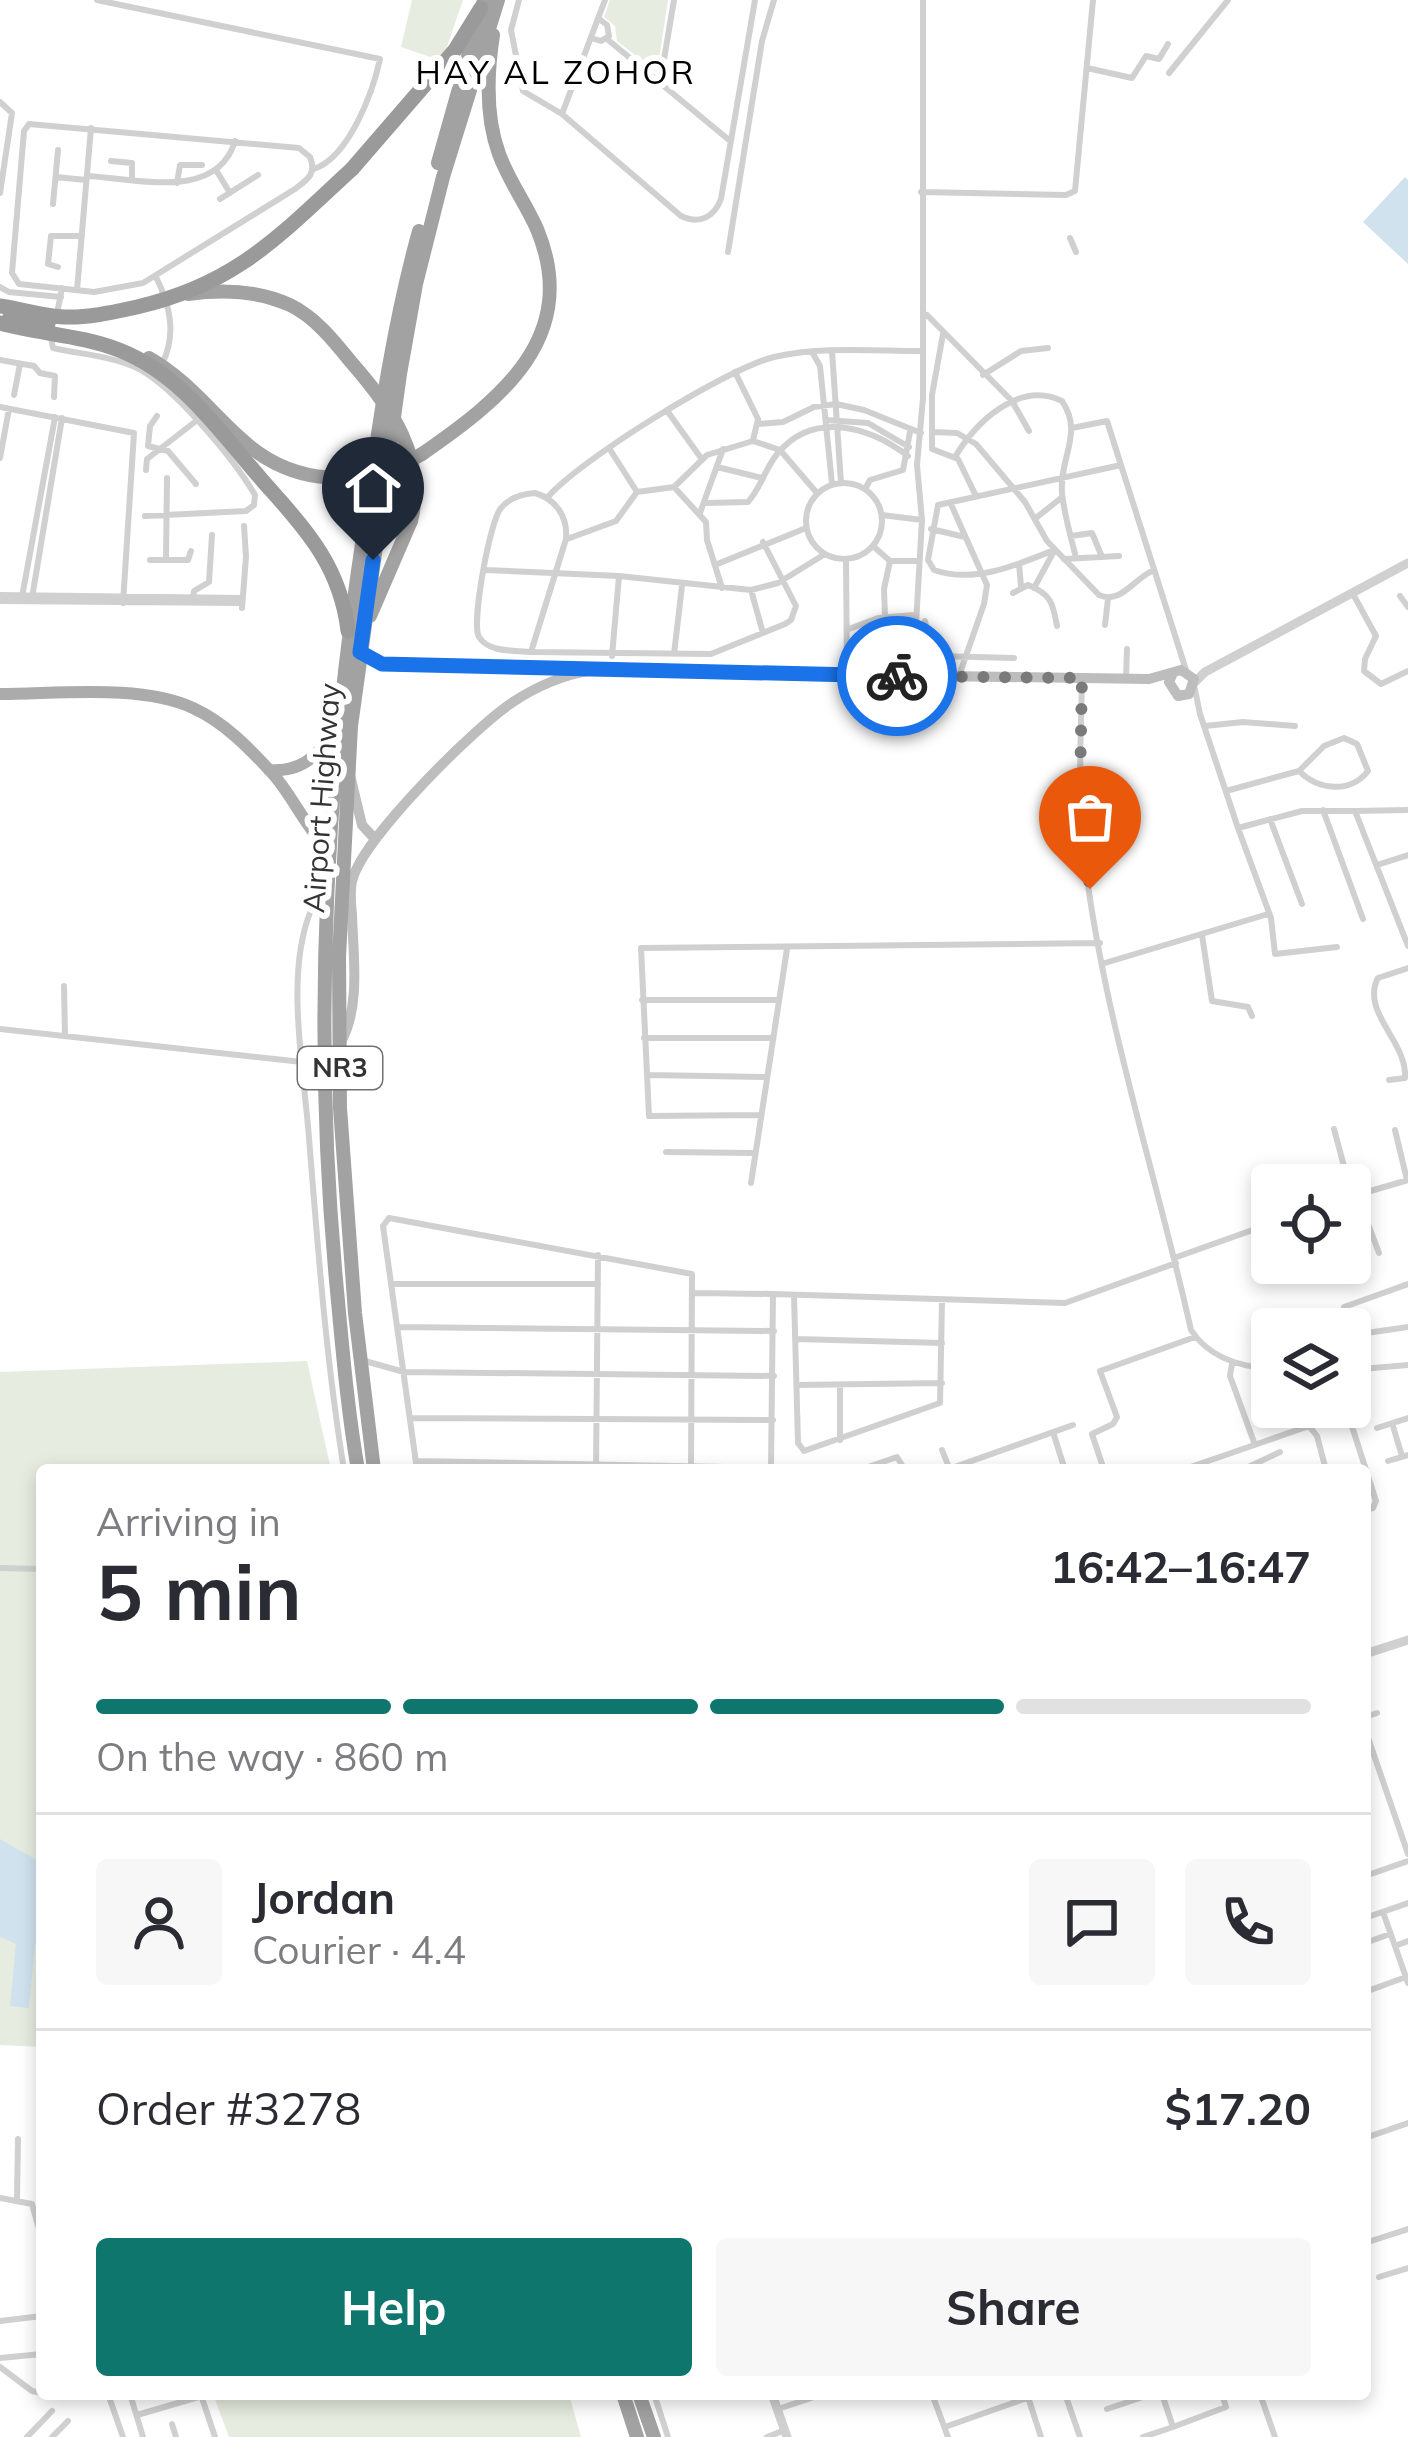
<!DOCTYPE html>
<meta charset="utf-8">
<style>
:root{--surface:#fff;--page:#f7f7f7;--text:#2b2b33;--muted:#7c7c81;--line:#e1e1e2;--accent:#0f766e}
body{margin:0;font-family:Mulish,sans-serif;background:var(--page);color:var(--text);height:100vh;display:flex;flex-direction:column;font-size:45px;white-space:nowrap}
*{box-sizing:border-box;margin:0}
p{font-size:39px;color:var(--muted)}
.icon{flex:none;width:66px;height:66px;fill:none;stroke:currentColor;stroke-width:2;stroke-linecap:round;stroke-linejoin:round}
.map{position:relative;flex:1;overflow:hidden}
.side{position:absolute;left:36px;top:1464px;width:1335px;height:936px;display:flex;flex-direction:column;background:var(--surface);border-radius:12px;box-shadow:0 6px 18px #0003}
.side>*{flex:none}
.controls{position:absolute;left:1251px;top:1164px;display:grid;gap:24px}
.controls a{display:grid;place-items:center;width:120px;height:120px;border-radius:12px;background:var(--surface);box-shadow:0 6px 18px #0003;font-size:60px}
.pin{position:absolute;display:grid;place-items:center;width:102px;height:102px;color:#fff;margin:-123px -51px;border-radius:50% 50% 50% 0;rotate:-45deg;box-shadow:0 0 12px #0007}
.pin .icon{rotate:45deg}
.courier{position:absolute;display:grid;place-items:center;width:120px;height:120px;margin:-60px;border:9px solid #1a73e8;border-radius:50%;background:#fff;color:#222;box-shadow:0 3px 15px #0007}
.overview em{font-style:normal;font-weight:700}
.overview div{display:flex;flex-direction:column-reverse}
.overview{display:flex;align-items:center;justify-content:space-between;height:204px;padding:0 60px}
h1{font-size:78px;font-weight:700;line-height:90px}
.bar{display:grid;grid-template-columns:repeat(4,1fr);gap:18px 12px;align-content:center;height:144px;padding:0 60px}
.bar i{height:15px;border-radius:9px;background:var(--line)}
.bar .selected{background:var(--accent)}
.bar p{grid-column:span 4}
.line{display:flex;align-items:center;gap:30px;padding:0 60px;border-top:3px solid var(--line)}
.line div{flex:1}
.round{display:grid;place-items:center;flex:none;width:126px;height:126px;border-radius:12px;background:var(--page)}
.button{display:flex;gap:24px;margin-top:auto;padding:24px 60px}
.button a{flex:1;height:138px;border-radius:12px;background:var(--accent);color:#fff;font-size:48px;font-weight:700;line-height:138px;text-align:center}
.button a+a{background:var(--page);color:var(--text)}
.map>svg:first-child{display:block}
.green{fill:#e6ecdf}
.water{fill:#cfe2ee}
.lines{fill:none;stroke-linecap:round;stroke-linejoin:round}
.minor{stroke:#d0d0d0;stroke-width:6}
.tertiary{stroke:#d0d0d0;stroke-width:9}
.secondary{stroke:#bdbdbd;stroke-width:10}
.primary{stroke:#ababab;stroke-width:12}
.trunk{stroke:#a2a2a2;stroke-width:14}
.motorway{stroke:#9a9a9a;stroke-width:15}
.trunk-bridge{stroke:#a2a2a2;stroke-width:14}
.motorway-bridge{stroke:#9a9a9a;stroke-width:15}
.done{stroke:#7a7a7a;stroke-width:12;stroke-dasharray:0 21.6}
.route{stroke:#1a73e8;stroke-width:15}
.labels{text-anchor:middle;stroke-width:12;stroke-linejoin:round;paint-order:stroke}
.shield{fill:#fff;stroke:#707070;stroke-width:3}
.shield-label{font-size:27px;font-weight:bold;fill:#333}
.street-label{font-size:30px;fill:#333;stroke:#fff}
.neighbourhood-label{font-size:33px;letter-spacing:3px;fill:#000;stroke:#fff}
</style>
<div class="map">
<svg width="1408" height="2437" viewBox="0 0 1408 2437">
<rect width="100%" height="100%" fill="#fff"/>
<path class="green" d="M412,0H463L442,61L401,47Z
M610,0H668L657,72L617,41L615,26L604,17Z
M307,1361L331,1470H42V2047L0,2045V1372Z
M213,2394H569L581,2437H229Z"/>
<path class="water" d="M1405,177L1408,180V264L1363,222Z
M0,1839L42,1863V1941L35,1944L29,2008L10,2006L16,1944L0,1937Z"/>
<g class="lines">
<path class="minor" d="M97,0L380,59C373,92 349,157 314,169
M519,0L511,30L523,91L562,114L681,216C700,225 714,217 721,199L755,0
M591,38L601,41L609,36L607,25L598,18
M607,39L729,140
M1087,68L1132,78L1146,56L1159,59L1168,44
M1169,73L1228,0
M660,83L674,0
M0,102L12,113L0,193
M562,114L605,0
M29,124L299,148L310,157C317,174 307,180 295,189L143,283L94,292L19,284L12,273L24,131Z
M111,161L132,163V178
M216,170L230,193
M87,176C134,178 217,202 235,141
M56,177L86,180
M177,183L180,165H202
M921,192L1066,195L1075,191L1093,0
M220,199L258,175
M53,204L58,150
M1070,238L1076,252
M728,252L762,41L774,0
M58,267L48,264L51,236H82
M156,277C170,305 177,334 162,364
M0,287L9,292L61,297
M77,290L91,128
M57,314L62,288
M927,315L1012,401L1029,431
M943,334L932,395V449L958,459L976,496
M51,338L53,348C80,354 110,356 135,367C172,384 234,459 255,495L254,505L246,511L145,516
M832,351L841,483
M812,352L820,366L832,484
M0,360L34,366L40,373L55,376L54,397
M735,372L758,419L753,440
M983,375L1021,351L1048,348
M14,395L20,364
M0,407L134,433L123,603
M668,412L701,458
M157,416L150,426L148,446L168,451L196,484
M826,420L868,423L909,447
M758,424L783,422L814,407L836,404L864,410L921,433
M1072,428L1107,421L1186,670
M932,432L957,433L976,444L1025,502L1047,541L1099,595C1121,605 1134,578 1154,570
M609,448L637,492
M955,457C976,422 1019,380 1062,401C1084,433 1059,458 1062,493C1064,514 1071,537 1076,558
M0,458L9,409
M717,467L762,478
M146,470L147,459L196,421
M806 521a38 38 0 1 1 76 0a38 38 0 1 1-76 0Z
M674,487L706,522L707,540L722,588
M865,489L870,480L903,470L910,432
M535,493C556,499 568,517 566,539L531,652C514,650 489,653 479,637C471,624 490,520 501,508C509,498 522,494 535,493Z
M547,498C578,461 727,368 774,357C821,346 874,351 921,351
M950,502L987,585L984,604L960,673
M706,503L748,502C761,488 765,468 778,453C814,410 870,427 908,456
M700,513L723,449
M882,515L922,520
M1036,518L1061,498
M931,529L965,537
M1071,536L1092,533L1102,557
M567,539L616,521L637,492L674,487L707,455L753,441L780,450L817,493
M873,546L890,561H919
M1054,550C1017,565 974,584 934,570L928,560L938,505L1121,465
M846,559L847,675
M1064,559L1119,556
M150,560H188L191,551
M166,560L167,478
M1019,564L1021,586
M715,565L806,528
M485,570L619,576L751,590L778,583L825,554
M1034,588L1053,553
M751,590L763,633
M1013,593L1028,585C1051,594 1053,603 1057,626
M1353,594L1376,636L1365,659L1364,671L1381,684L1408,671
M0,595L242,598
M1400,596L1408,607
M22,597L55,417
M32,598L62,418
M193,599L194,591L209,582L212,535
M0,601L242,603
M242,608L246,557L244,526
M885,617L884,589L890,561
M925,621L931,650L936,656L1014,658
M1105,625L1108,599
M849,629L878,618L914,615
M364,652L387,665L575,671
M531,652L711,654L785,624L791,620L796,606L763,542
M674,654L682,586
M612,656L619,576
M873,658L913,659
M913,676L922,520L917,465L923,398V0
M1082,678C1081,734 1078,789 1083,844C1099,1003 1156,1173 1191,1330C1209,1358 1240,1367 1272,1369
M1126,678L1127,649
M1194,685L1200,714L1238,828L1302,811H1355L1408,946
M1205,726L1243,722L1295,726
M1226,791L1299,771L1324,746L1344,738L1357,744L1368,771C1350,794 1318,790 1299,771
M1323,810L1363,919
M1355,811L1408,810
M1270,819L1302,904
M1238,828L1271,918L1275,954L1337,947
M1377,865L1408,855
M324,907L312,908C284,971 304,1070 309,1138C318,1249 326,1359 344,1470
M1202,935L1212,1001L1248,1007L1252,1016
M1105,963L1268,914
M64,986L65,1036
M642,1000H779
M0,1029L302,1062
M644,1038H771
M647,1075L765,1077
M1389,1080L1405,1078C1408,1042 1360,1012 1378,978L1408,968
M759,1115L649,1116L641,948L1100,943
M1334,1129L1349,1185
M1395,1130L1407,1180
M666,1152L753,1153
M751,1183L787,949
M1357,1195L1379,1253
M1350,1197L1408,1180
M1174,1258L1272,1223
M392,1284H598
M773,1294L1065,1303L1176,1263
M794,1295L798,1443L804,1451L940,1403L942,1300
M398,1327L774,1331
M1260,1332L1272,1367
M1353,1335L1408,1327
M796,1339L942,1343
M365,1361L404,1372L774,1376
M1232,1364L1230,1376L1255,1445
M1350,1370L1408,1365
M1366,1370L1344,1307L1408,1284
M1356,1371L1366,1402
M797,1385L942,1383
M1297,1407L1309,1426L1348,1414L1376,1501L1373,1508L1365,1510
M411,1418L773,1420
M1392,1423L1402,1456
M1377,1428L1408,1418
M1053,1432L1065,1470
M840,1440V1385
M942,1450L950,1470
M416,1461L771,1468L773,1294L694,1293
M1388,1461L1408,1455
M868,1467L897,1457L905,1470
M949,1469L1073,1425
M417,1470L383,1226L389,1218L692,1274L691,1470
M596,1470L598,1255
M1104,1470L1092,1434L1113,1424L1117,1417L1100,1371L1195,1337
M1182,1470L1309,1426L1317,1436L1326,1470
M1242,1470L1280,1452
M0,1568L42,1569
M1365,1717L1377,1713
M1365,1729L1408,1854
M1365,1876L1408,1861
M1383,1912L1408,1983
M1365,1918L1408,1903
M1365,1943L1390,1934
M1395,1946L1408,1941
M1365,1992L1406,1977
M1365,2138L1408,2123
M41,2165L42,2164
M0,2198L32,2204L42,2240
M17,2199L18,2139
M1365,2243L1408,2229
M1379,2277L1408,2268
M1365,2314V2317
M0,2321L42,2316
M0,2358L42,2354
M0,2367L32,2391L42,2393
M108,2394L123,2437
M130,2394L143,2437
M654,2394L668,2437
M932,2394L948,2437
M1065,2394L1080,2437
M1260,2394L1275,2437
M201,2395L215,2437
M302,2395L303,2394
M1028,2397L1041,2437
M778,2409L823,2394
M1107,2409L1152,2394
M137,2415L202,2396
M172,2424L176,2437
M945,2427L1038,2394
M1173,2427L1226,2407L1222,2394
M27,2437L52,2411
M52,2437L68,2421
M767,2437L785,2430
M1143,2437L1173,2427L1162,2394"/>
<path class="tertiary" d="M1194,683L1205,672L1408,563
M1365,1654L1408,1640
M772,2394L787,2437"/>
<path class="secondary" d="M350,775L362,825L374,838
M341,1042C361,1006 353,954 352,915C351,903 349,889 353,878C365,836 476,726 513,702C534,688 566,673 590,671L1149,679L1181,670L1194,679L1189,694L1178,696L1169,682L1173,673"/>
<path class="primary" d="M0,694C58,694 141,684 193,708C224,722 249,748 272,773C291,793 308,832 327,846
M269,770C308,773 323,749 340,719"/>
<path class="trunk" d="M438,163L484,0
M422,454C500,400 582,337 537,229C526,204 509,181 499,154C485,116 487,74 493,35
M370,616L411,521
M358,1470C347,1407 342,1343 336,1280C314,1042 324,807 358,571C375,457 388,343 419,231
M374,1470L355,1313L340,1108L339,957L351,726L400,374L416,284L443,177L498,0
M623,2394L637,2437
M639,2394L654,2437"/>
<path class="motorway" d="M352,169L455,50L481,8
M9,319L48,324
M269,488C309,532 341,570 348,631"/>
<path class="trunk-bridge" d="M188,294C223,289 257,290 290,305C315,317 334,341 351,362C391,408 427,456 411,521
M149,358C186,379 209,410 240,438C292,487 363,489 422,454"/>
<path class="motorway-bridge" d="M0,306C21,309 43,316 64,317C88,318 114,312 137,307C237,284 280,235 352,169
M0,323C39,334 81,335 119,350C184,375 224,438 269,488"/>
</g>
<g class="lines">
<path class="done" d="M897,676L1082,678L1080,785L1090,889"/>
<path class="route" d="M373,560L360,652L382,664L897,676"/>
</g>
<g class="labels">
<rect class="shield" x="298" y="1047" width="84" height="42" rx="9"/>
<g class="shield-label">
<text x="340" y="1077">NR3</text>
</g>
<g class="street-label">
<text transform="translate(322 798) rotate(-86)" y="10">Airport Highway</text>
</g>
<g class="neighbourhood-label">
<text x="556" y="84">HAY AL ZOHOR</text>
</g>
</g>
</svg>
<div class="controls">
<a><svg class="icon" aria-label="locate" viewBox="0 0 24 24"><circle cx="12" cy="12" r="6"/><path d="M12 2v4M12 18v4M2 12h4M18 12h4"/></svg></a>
<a><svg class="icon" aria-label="layers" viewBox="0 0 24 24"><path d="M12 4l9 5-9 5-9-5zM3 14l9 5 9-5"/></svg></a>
</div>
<div class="pin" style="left:1090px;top:889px;background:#ea580c"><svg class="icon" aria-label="bag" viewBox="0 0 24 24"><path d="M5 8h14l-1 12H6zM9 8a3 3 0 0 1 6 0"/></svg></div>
<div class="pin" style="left:373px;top:560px;background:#1f2937"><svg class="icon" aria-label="home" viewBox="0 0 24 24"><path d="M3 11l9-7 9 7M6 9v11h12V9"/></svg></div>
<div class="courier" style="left:897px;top:676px"><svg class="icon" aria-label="bike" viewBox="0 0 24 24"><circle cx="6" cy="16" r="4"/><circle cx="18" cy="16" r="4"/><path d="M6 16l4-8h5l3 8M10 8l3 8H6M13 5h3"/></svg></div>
<section class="side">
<div class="overview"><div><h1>5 min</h1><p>Arriving in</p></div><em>16:42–16:47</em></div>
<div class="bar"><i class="selected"></i><i class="selected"></i><i class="selected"></i><i></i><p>On the way · 860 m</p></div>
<div class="line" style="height:216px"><a class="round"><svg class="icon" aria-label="person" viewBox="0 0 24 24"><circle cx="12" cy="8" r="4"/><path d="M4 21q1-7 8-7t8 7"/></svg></a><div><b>Jordan</b><p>Courier · 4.4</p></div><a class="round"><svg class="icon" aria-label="chat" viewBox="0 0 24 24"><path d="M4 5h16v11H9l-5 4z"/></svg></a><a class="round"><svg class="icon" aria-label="phone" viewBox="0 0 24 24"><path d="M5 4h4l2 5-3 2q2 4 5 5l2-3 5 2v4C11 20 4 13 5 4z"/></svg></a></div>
<div class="line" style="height:156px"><div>Order #3278</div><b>$17.20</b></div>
<div class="button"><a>Help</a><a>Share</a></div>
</section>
</div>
